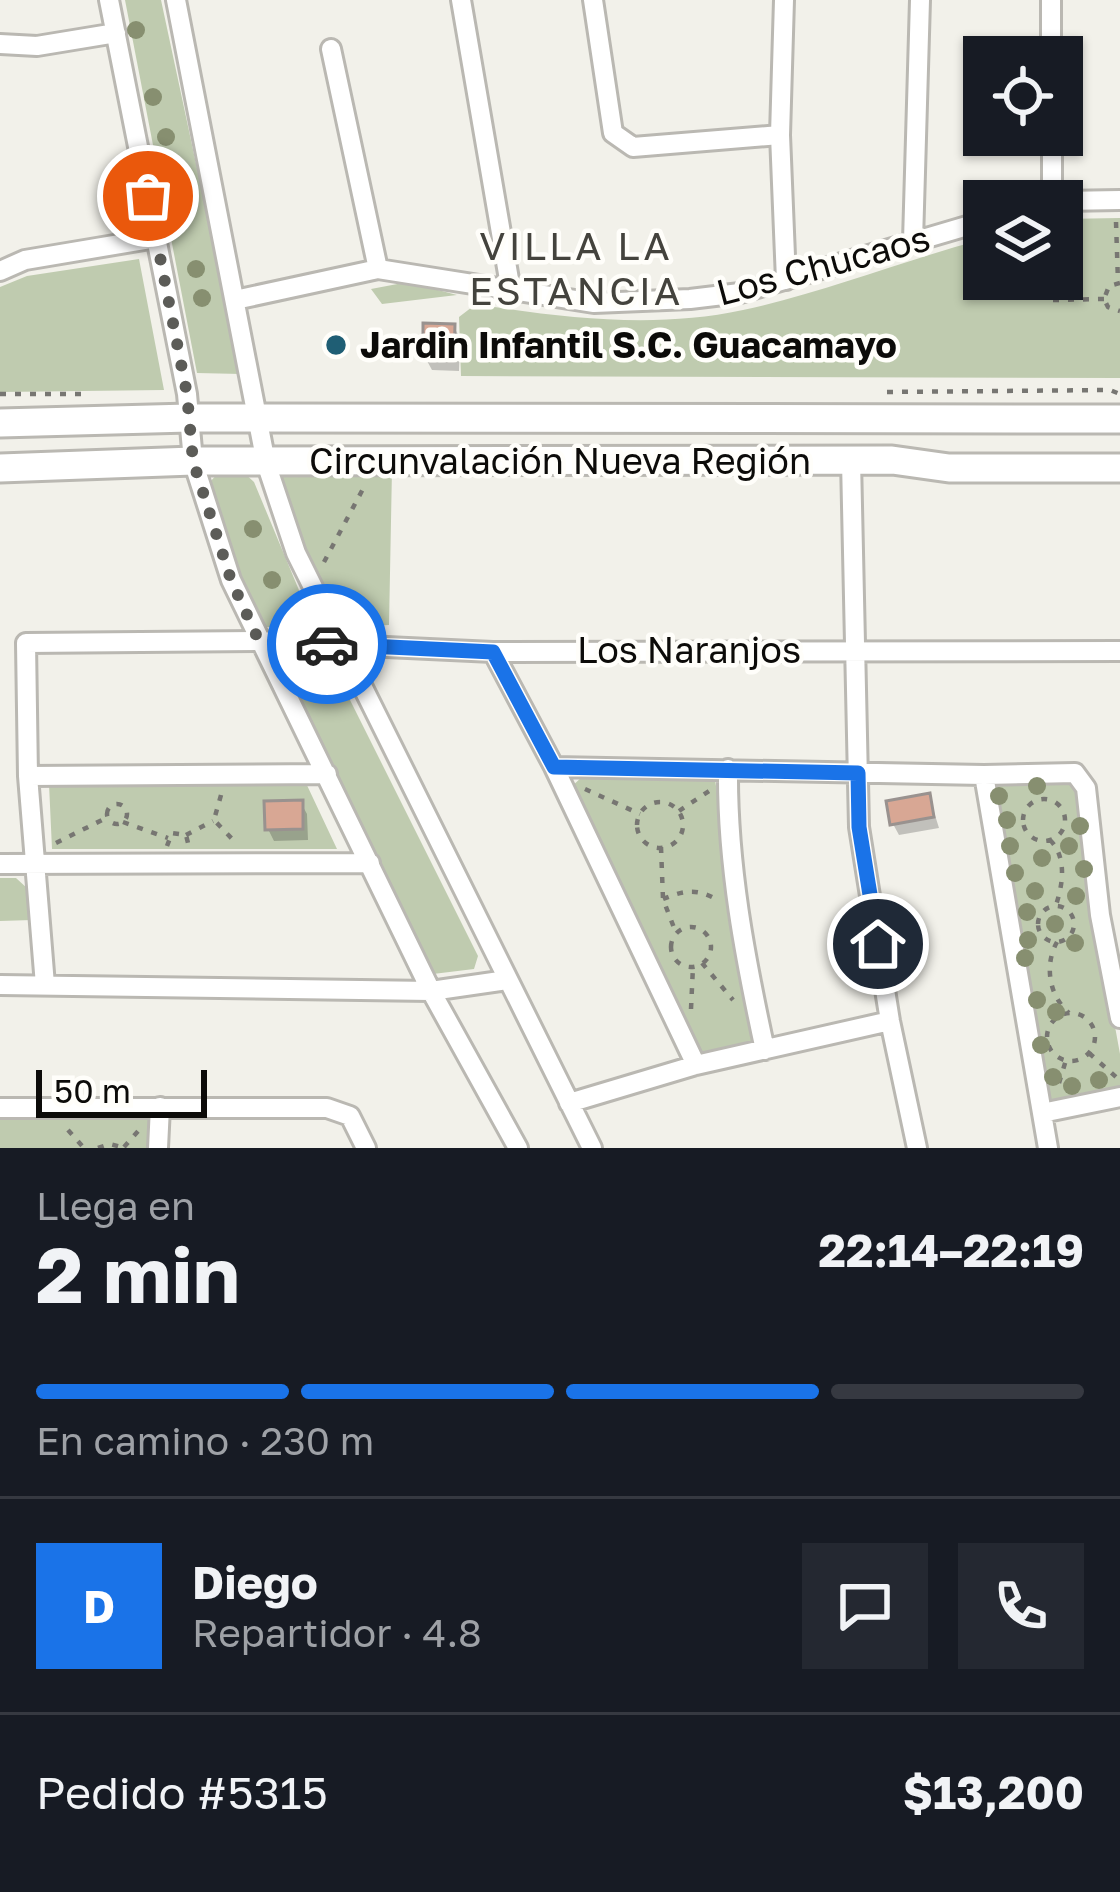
<!DOCTYPE html>
<html lang="es">
<meta charset="utf-8">
<style>
:root{--surface:#171b24;--page:#242831;--text:#f1f3f6;--muted:#9ea1a6;--line:#363941;--accent:#1a73e8}
body{margin:0;font-family:"Golos Text",sans-serif;background:var(--page);color:var(--text);height:100vh;display:flex;flex-direction:column;font-size:45px;white-space:nowrap}
*{box-sizing:border-box;margin:0}
p{font-size:39px;color:var(--muted)}
.icon{flex:none;width:66px;height:66px;fill:none;stroke:currentColor;stroke-width:2;stroke-linecap:round;stroke-linejoin:round}
.map{position:relative;height:1148px;overflow:hidden}
.panel{display:flex;flex-direction:column;background:var(--surface);flex:1}
.panel>*{flex:none}
.fabs{position:absolute;left:963px;top:36px;display:grid;gap:24px}
.fabs a{display:grid;place-items:center;width:120px;height:120px;border-radius:0px;background:var(--surface);box-shadow:0 3px 9px #0004;font-size:60px}
.scale{position:absolute;left:36px;bottom:30px;width:171px;box-sizing:border-box;padding-left:12px;border:6px solid #0c0b09;border-top:0;font-size:33px;line-height:42px;white-space:nowrap;color:#0c0b09;-webkit-text-stroke:9px #fffefa;paint-order:stroke}
.pin{position:absolute;display:grid;place-items:center;width:102px;height:102px;color:#fff;margin:-51px;border:6px solid #fff;border-radius:50%;box-shadow:0 3px 12px #0007}
.courier{position:absolute;display:grid;place-items:center;width:120px;height:120px;margin:-60px;border:9px solid #1a73e8;border-radius:50%;background:#fff;color:#222;box-shadow:0 3px 15px #0007}
.overview em{font-style:normal;font-weight:700}
.overview div{display:flex;flex-direction:column-reverse}
.overview{display:flex;align-items:center;justify-content:space-between;height:204px;padding:0 36px}
h1{font-size:78px;font-weight:700;line-height:90px}
.bar{display:grid;grid-template-columns:repeat(4,1fr);gap:18px 12px;align-content:center;height:144px;padding:0 36px}
.bar i{height:15px;border-radius:9px;background:var(--line)}
.bar .on{background:var(--accent)}
.bar p{grid-column:span 4}
.line{display:flex;align-items:center;gap:30px;padding:0 36px;border-top:3px solid var(--line)}
.line div{flex:1}
.round{display:grid;place-items:center;flex:none;width:126px;height:126px;border-radius:0px;background:var(--page)}
.map>svg:first-child{display:block}
.green{fill:#bfcbaf}
.shadow{fill:#0003}
.building{fill:#d8a794;stroke:#99928f;stroke-width:3}
.lines{fill:none;stroke-linecap:round;stroke-linejoin:round}
.minor-casing{stroke:#bab8b2;stroke-width:24}
.secondary-casing{stroke:#bab8b2;stroke-width:33}
.path{stroke:#777672;stroke-width:4.5;stroke-dasharray:6 9;stroke-linecap:butt}
.minor{stroke:#fff;stroke-width:18}
.secondary{stroke:#fff;stroke-width:27}
.tree{fill:#878f70}
.done{stroke:#5c5c58;stroke-width:12;stroke-dasharray:0 21.6}
.route{stroke:#1a73e8;stroke-width:15}
.poi-dot{fill:#1f5e74;stroke:#fffefa;stroke-width:4.5}
.labels{text-anchor:middle;stroke-width:9;stroke-linejoin:round;paint-order:stroke}
.street-label{font-size:36px;fill:#0c0b09;stroke:#fffefa}
.poi-label{font-size:36px;font-weight:bold;fill:#0c0b09;stroke:#fffefa;text-anchor:start}
.neighbourhood-label{font-size:39px;letter-spacing:3px;fill:#44433d;stroke:#fffefa}
</style>
<div class="map">
<svg width="1120" height="1148" viewBox="0 0 1120 1148">
<rect width="100%" height="100%" fill="#f2f1ea"/>
<path class="green" d="M125,0H161L241,374L197,373Z
M1120,218V378L461,376L459,317L476,304C563,318 655,329 743,310C822,293 905,260 984,239V279H1062V219Z
M139,259L164,390L0,392V287L27,276Z
M408,282L457,295L382,304L371,289Z
M275,469H392L389,625L337,627Z
M242,471L254,482L306,607L307,615L301,627H264L228,545L210,482L219,472Z
M280,648L325,650L478,956L474,969L433,974L280,658Z
M583,776L715,779L752,1041L699,1055L569,789Z
M1071,777L1081,791L1094,911L1120,1054V1089L1052,1102L1047,1095L996,814L997,781Z
M305,781L337,849H52L49,784Z
M0,878H16L28,889L32,920L0,921Z
M0,1113L146,1114L153,1120L151,1148H0Z"/>
<path class="shadow" d="M454,327L460,338L459,371L432,370L426,359Z
M929,796L939,828L899,835L893,824Z
M301,803L307,814L308,840L274,841L268,829Z"/>
<path class="building" d="M423,323L455,324L454,361L423,360Z
M930,793L934,817L890,825L886,801Z
M303,800V829L265,830L264,801Z"/>
<g class="lines">
<g class="minor-casing">
<path id="minor" d="M109,0L187,394L193,461L231,580L431,991L518,1148
M176,0L266,463L296,553L592,1148
M461,0L511,291
M593,0L613,133L633,147L780,135
M784,0L780,135L786,280
M1051,0V57
M0,44L37,46L116,33
M331,49L378,269
M1052,135V201
M1062,201L1120,200
M913,241L920,0
M0,271L25,260L156,238
M235,300L378,269L594,303L690,299L740,293L984,221
M851,460L859,827L890,1021L917,1148
M493,652L554,767L696,1065
M554,767L984,775L1075,773L1086,788L1100,915L1120,1018
M728,769C727,864 745,958 765,1050
M984,775L1048,1148
M28,776L327,774
M0,864L370,863
M0,985L431,991L507,980
M45,985L28,776L26,643L259,641L493,652L1120,651
M569,1103L696,1065L890,1021
M0,1108H327L350,1116L366,1148
M1042,1113L1120,1097
M158,1148L160,1107"/>
</g>
<g class="secondary-casing">
<path id="secondary" d="M0,423L189,418L1120,419
M0,468L193,461L892,460L949,468H1120"/>
</g>
<path class="path" d="M1116,222L1118,282
M1120,283L1109,286L1104,299L1108,307L1120,311
M1053,300L1104,299
M887,392L1110,390L1120,394
M0,394H89
M324,562L364,487
M585,789L640,814
M221,795L214,820L237,844
M1023 820a21 21 0 1 1 42 0a21 21 0 1 1-42 0Z
M637 825a23 23 0 1 1 46 0a23 23 0 1 1-46 0Z
M107 814a10 10 0 1 1 20 0a10 10 0 1 1-20 0Z
M679,811L709,791
M123,822L168,838
M186,835L213,821
M1050,840C1067,857 1063,884 1056,905
M56,843L108,817
M167,846L172,833L186,835L188,843
M661,847L663,899L676,933
M663,899C685,890 698,888 719,901
M1038 924a18 18 0 1 1 36 0a18 18 0 1 1-36 0Z
M671 947a20 20 0 1 1 40 0a20 20 0 1 1-40 0Z
M1057,942C1044,965 1049,996 1069,1013
M702,963L733,1000
M691,1009L693,966
M1047 1037a24 24 0 1 1 48 0a24 24 0 1 1-48 0Z
M1089,1053L1116,1077
M1059,1083L1066,1060
M68,1130L84,1148
M124,1147L140,1129
M98,1148L110,1144L125,1148"/>
<use href="#minor" class="minor"/>
<use href="#secondary" class="secondary"/>
</g>
<g class="tree">
<circle cx="136" cy="30" r="9"/>
<circle cx="153" cy="97" r="9"/>
<circle cx="166" cy="137" r="9"/>
<circle cx="180" cy="214" r="9"/>
<circle cx="196" cy="269" r="9"/>
<circle cx="202" cy="298" r="9"/>
<circle cx="253" cy="529" r="9"/>
<circle cx="272" cy="580" r="9"/>
<circle cx="313" cy="668" r="9"/>
<circle cx="1037" cy="786" r="9"/>
<circle cx="999" cy="796" r="9"/>
<circle cx="1007" cy="820" r="9"/>
<circle cx="1080" cy="826" r="9"/>
<circle cx="1010" cy="846" r="9"/>
<circle cx="1069" cy="846" r="9"/>
<circle cx="1042" cy="858" r="9"/>
<circle cx="1084" cy="869" r="9"/>
<circle cx="1015" cy="873" r="9"/>
<circle cx="1035" cy="891" r="9"/>
<circle cx="1076" cy="896" r="9"/>
<circle cx="1027" cy="912" r="9"/>
<circle cx="1055" cy="924" r="9"/>
<circle cx="1028" cy="940" r="9"/>
<circle cx="1075" cy="943" r="9"/>
<circle cx="1025" cy="958" r="9"/>
<circle cx="1037" cy="1000" r="9"/>
<circle cx="1056" cy="1012" r="9"/>
<circle cx="1041" cy="1045" r="9"/>
<circle cx="1053" cy="1077" r="9"/>
<circle cx="1099" cy="1080" r="9"/>
<circle cx="1072" cy="1086" r="9"/>
</g>
<g class="lines">
<path class="done" d="M148,196L187,394L193,461L231,580L259,641L327,644"/>
<path class="route" d="M327,644L493,652L554,767L858,773L859,827L878,944"/>
</g>
<circle class="poi-dot" cx="336" cy="345" r="12"/>
<g class="labels">
<g class="street-label">
<text transform="translate(823 265) rotate(-15)" y="13">Los Chucaos</text>
<text x="560" y="474">Circunvalación Nueva Región</text>
<text x="689" y="663">Los Naranjos</text>
</g>
<g class="poi-label">
<text x="360" y="358">Jardin Infantil S.C. Guacamayo</text>
</g>
<g class="neighbourhood-label">
<text x="576" y="260">VILLA LA<tspan x="576" dy="45">ESTANCIA</tspan></text>
</g>
</g>
</svg>
<div class="fabs">
<a><svg class="icon" aria-label="locate" viewBox="0 0 24 24"><circle cx="12" cy="12" r="6"/><path d="M12 2v4M12 18v4M2 12h4M18 12h4"/></svg></a>
<a><svg class="icon" aria-label="layers" viewBox="0 0 24 24"><path d="M12 4l9 5-9 5-9-5zM3 14l9 5 9-5"/></svg></a>
</div>
<div class="scale">50 m</div>
<div class="pin" style="left:148px;top:196px;background:#ea580c"><svg class="icon" aria-label="bag" viewBox="0 0 24 24"><path d="M5 8h14l-1 12H6zM9 8a3 3 0 0 1 6 0"/></svg></div>
<div class="pin" style="left:878px;top:944px;background:#1f2937"><svg class="icon" aria-label="home" viewBox="0 0 24 24"><path d="M3 11l9-7 9 7M6 9v11h12V9"/></svg></div>
<div class="courier" style="left:327px;top:644px"><svg class="icon" aria-label="car" viewBox="0 0 24 24"><path d="M5 17H2v-5l4-1 3-4h7l3 4 3 1v5h-3M9 17h6M6 11h13"/><circle cx="7" cy="17" r="2"/><circle cx="17" cy="17" r="2"/></svg></div>
</div>
<section class="panel">
<div class="overview"><div><h1>2 min</h1><p>Llega en</p></div><em>22:14–22:19</em></div>
<div class="bar"><i class="on"></i><i class="on"></i><i class="on"></i><i></i><p>En camino · 230 m</p></div>
<div class="line" style="height:216px"><b class="round" style="background:var(--accent);color:#fff">D</b><div><b>Diego</b><p>Repartidor · 4.8</p></div><a class="round"><svg class="icon" aria-label="chat" viewBox="0 0 24 24"><path d="M4 5h16v11H9l-5 4z"/></svg></a><a class="round"><svg class="icon" aria-label="phone" viewBox="0 0 24 24"><path d="M5 4h4l2 5-3 2q2 4 5 5l2-3 5 2v4C11 20 4 13 5 4z"/></svg></a></div>
<div class="line" style="height:156px"><div>Pedido #5315</div><b>$13,200</b></div>
</section>
